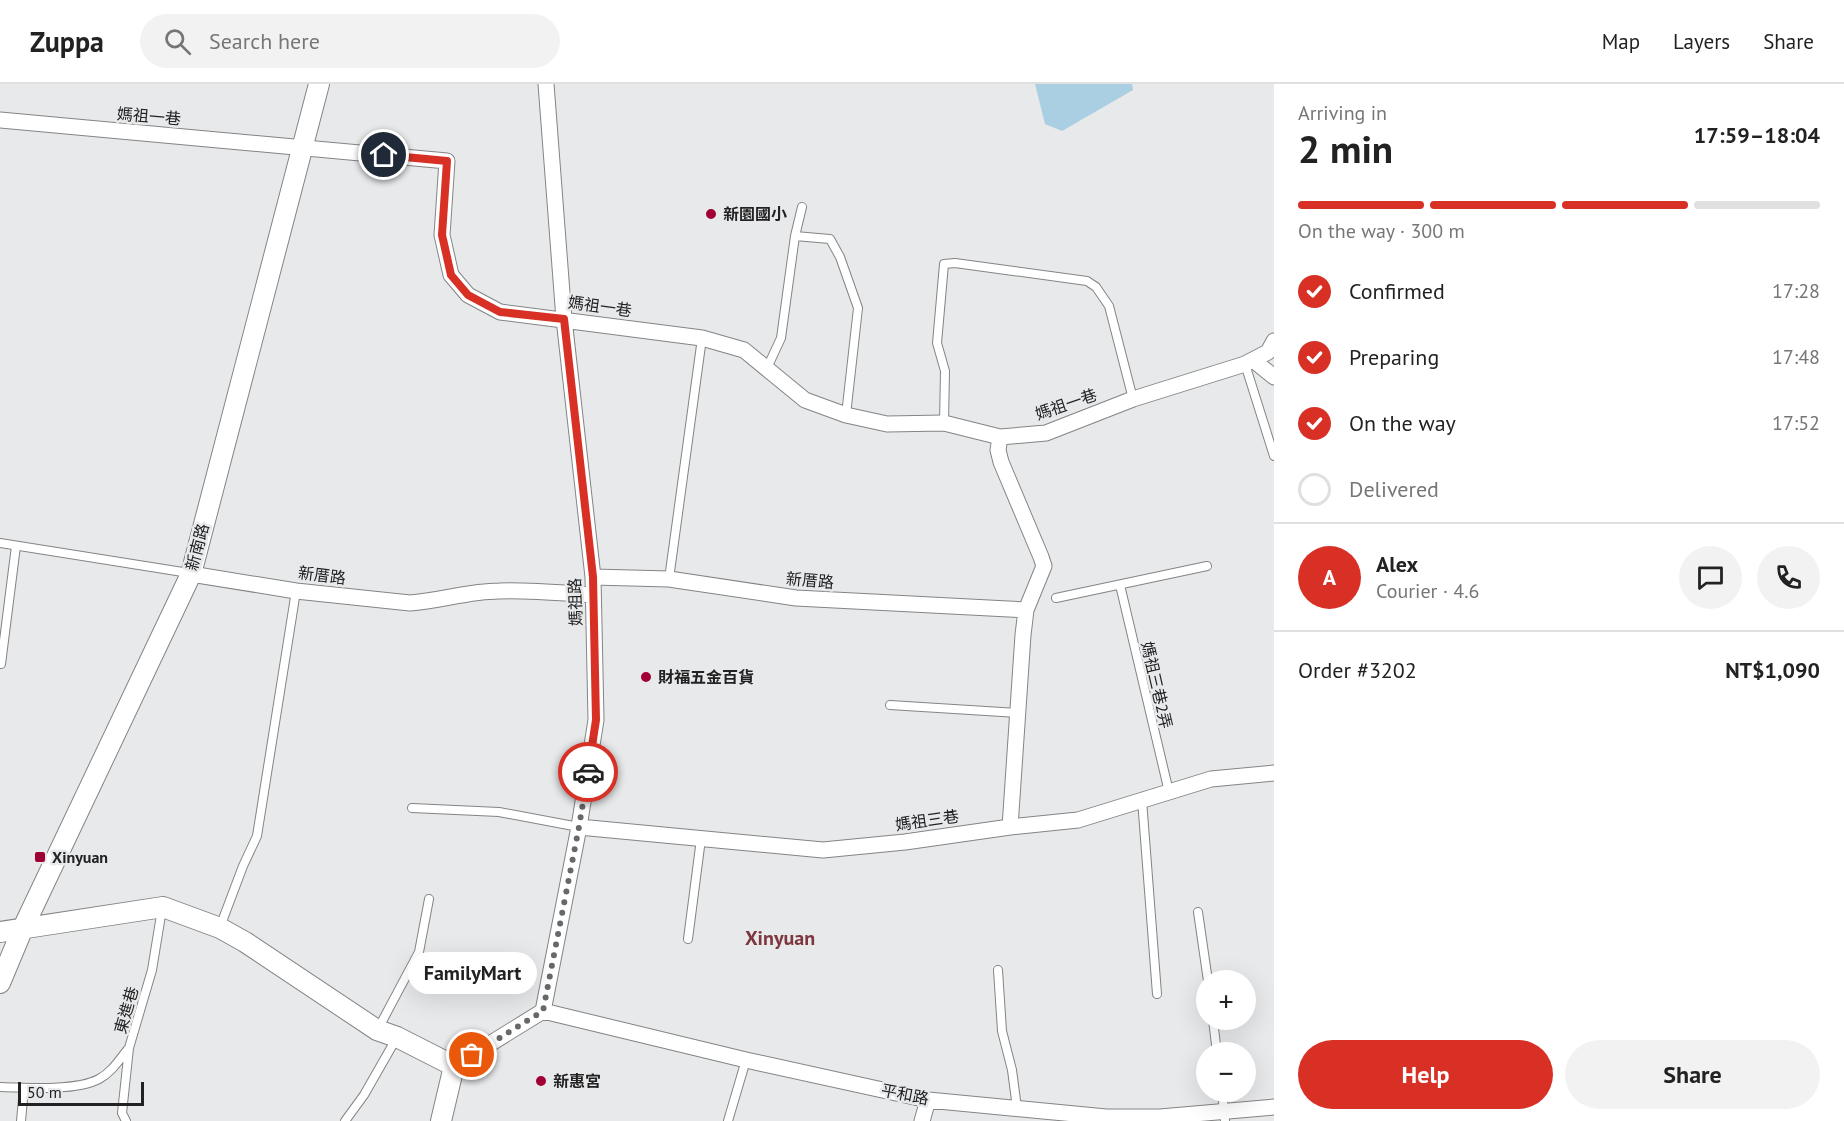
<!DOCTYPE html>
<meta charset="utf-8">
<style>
:root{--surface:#fff;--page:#f2f2f2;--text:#222;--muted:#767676;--line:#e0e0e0;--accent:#d93025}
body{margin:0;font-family:"PT Sans","Noto Sans TC",sans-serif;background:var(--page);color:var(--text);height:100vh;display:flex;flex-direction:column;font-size:22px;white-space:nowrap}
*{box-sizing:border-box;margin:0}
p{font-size:20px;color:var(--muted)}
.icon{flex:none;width:33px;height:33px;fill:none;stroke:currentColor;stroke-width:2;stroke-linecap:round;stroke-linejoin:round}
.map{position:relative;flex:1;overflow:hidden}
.sheet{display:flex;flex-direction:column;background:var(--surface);width:570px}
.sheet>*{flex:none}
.tools{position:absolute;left:1196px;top:886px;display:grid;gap:12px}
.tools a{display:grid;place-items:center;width:60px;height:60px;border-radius:50%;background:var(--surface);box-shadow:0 6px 24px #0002;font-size:30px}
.scale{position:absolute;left:18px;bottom:15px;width:126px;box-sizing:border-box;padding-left:6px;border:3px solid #222223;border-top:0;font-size:16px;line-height:21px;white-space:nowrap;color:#222223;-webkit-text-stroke:4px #e8e9eb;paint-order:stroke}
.pin{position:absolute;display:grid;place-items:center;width:51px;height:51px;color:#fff;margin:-26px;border:3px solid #fff;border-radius:50%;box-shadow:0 2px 6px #0007}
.courier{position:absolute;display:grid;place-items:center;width:60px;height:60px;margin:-30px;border:4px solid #d93025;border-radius:50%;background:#fff;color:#222;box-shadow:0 2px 8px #0007}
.bubble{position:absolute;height:42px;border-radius:21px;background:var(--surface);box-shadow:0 6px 24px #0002;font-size:20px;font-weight:700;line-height:42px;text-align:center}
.summary em{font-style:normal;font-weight:700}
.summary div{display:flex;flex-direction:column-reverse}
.summary{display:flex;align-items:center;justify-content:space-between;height:102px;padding:0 24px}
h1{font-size:39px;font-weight:700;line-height:45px}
.bar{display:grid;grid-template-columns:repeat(4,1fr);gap:9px 6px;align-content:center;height:72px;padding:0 24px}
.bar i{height:8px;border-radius:4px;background:var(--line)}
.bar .on{background:var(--accent)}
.bar p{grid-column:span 4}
.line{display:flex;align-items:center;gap:15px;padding:0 24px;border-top:2px solid var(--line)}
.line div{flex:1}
.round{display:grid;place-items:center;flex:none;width:63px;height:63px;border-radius:32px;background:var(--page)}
ol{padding:0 24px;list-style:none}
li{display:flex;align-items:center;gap:18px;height:66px}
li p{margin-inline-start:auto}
li .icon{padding:6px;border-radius:50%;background:var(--accent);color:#fff;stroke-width:4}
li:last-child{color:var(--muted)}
li i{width:33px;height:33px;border:3px solid var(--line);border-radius:50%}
.cta{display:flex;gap:12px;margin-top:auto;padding:12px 24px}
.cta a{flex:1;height:69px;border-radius:36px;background:var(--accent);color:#fff;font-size:24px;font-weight:700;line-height:69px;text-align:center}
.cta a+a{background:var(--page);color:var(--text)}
header{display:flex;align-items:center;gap:36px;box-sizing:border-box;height:84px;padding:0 30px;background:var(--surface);border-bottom:2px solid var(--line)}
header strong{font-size:28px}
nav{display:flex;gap:33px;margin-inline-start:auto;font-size:21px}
.search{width:420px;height:54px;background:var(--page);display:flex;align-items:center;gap:15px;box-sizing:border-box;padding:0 21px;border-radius:33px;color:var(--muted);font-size:22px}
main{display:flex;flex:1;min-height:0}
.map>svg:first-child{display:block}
.water{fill:#aacfe2}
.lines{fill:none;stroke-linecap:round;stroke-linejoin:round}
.service-casing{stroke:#838485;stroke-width:10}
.minor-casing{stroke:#838485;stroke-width:17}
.tertiary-casing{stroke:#838485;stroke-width:22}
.service{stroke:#fff;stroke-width:8}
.minor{stroke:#fff;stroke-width:15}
.tertiary{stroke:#fff;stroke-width:20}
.done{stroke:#676869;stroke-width:6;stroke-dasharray:0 10.8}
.route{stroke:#d93025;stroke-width:8}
.poi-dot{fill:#a10035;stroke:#e8e9eb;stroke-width:2}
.labels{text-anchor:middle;stroke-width:5;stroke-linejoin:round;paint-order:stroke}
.street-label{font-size:16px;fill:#222223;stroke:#e8e9eb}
.poi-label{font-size:16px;font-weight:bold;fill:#222223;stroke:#e8e9eb;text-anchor:start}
.quarter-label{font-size:20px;font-weight:bold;fill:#7e363f;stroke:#e8e9eb}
</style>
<header>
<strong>Zuppa</strong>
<div class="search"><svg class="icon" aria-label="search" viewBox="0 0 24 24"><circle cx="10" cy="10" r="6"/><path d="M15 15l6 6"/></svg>Search here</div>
<nav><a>Map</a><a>Layers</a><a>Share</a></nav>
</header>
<main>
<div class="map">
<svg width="1274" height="1037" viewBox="0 0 1274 1037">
<rect width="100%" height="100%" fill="#e8e9eb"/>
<path class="water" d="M1035,0H1132L1133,6L1062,47L1045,40Z"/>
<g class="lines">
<g class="service-casing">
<path id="service" d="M795,152L830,155L840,173L858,224L846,331
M1245,280L1274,372
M767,284L781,254L795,152L802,123
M944,339L945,287L937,259L944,180L955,179L1087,197L1096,203L1109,222L1133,315
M0,459L189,489
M669,495L702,254
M1120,501L1169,708
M1056,514L1207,482
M1,580L16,462
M890,621L1018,629
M1142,716L1157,910
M412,724L499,728L579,743
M1198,828L1208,897
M220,843L243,782L257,752L296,507
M688,855L701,755
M998,886L1002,947L1012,986L1017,1024
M1213,936L1217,969
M378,945L419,868L429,815
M0,1003C26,1004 77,1007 99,995C112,988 119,976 128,965
M1222,1008L1225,1037
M21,1037L24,1004
M126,1037L122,1029L129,964L152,886L162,825
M345,1037L364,1011L396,955
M728,1037L746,976"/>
</g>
<g class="minor-casing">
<path id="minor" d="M0,36L447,77L442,151L451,191L468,211L500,228L702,254L744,266L805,316L846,331L887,340L944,339L1000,353L1046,349L1133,315L1245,280L1268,268L1274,257
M1253,276L1274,293
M1000,353L998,366L1001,378L1041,473L1044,482L1026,526L1023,551L1010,743
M191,490L296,507L410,519C440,517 469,507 499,507C530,506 562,509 593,511
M593,493L669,495L796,514L1026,526
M579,743L823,766L905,758L1010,743L1078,736L1211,695L1274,689
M543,927L746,976L928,1016L1106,1033H1160L1274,1023
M454,982L543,927L579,743L596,636L593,493L564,235L546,0
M922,1037L928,1016"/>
</g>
<g class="tertiary-casing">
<path id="tertiary" d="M0,848L163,823L220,844L245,858L377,946L397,953L454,982L441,1037
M0,899L23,844L191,490L319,0"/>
</g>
<use href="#service" class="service"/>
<use href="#minor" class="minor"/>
<use href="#tertiary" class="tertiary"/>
</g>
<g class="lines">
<path class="done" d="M472,971L543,927L579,743L588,688"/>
<path class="route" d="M384,71L447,77L442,151L451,191L468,211L500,228L564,235L593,493L596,636L588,688"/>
</g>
<g class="poi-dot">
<circle cx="711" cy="130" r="6"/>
<circle cx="646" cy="593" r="6"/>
<rect x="34" y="767" width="12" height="12" rx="3"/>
<circle cx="541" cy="997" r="6"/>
</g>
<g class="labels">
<g class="street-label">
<text transform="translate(149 32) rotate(5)" y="6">媽祖一巷</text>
<text transform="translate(600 222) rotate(8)" y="6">媽祖一巷</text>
<text transform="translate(1066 320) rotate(-19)" y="6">媽祖一巷</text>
<text transform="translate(197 463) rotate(-75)" y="6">新南路</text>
<text transform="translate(322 491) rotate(7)" y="6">新厝路</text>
<text transform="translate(810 496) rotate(5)" y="6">新厝路</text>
<text transform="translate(575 518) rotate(-92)" y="6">媽祖路</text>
<text transform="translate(1157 601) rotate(77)" y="6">媽祖三巷2弄</text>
<text transform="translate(927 736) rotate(-8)" y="6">媽祖三巷</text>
<text transform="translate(126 926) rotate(-74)" y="6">東進巷</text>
<text transform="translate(905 1010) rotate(11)" y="6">平和路</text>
</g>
<g class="poi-label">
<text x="723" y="136">新園國小</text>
<text x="658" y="599">財福五金百貨</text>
<text x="52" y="779">Xinyuan</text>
<text x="553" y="1003">新惠宮</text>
</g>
<g class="quarter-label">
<text x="780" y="861">Xinyuan</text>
</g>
</g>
</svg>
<div class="tools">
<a>+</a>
<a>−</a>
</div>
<div class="scale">50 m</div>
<div class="pin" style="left:472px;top:971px;background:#ea580c"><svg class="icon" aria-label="bag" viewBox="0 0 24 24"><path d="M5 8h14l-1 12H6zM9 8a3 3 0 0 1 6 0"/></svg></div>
<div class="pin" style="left:384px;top:71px;background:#1f2937"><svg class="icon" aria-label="home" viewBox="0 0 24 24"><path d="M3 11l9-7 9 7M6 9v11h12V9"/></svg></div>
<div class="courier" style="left:588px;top:688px"><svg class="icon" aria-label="car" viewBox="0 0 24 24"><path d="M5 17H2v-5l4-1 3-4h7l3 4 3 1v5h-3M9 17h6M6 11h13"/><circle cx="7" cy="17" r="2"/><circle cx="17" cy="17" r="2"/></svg></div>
<div class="bubble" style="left:408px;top:868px;width:129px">FamilyMart</div>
</div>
<section class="sheet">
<div class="summary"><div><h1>2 min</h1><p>Arriving in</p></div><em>17:59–18:04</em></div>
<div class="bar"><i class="on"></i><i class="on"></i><i class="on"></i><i></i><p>On the way · 300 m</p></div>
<ol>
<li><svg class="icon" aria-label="check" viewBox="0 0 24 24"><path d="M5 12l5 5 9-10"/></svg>Confirmed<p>17:28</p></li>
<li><svg class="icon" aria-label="check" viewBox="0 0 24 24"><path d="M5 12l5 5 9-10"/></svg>Preparing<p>17:48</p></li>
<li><svg class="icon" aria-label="check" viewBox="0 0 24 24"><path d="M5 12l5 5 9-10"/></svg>On the way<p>17:52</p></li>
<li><i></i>Delivered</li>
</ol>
<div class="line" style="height:108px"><b class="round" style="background:var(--accent);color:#fff">A</b><div><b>Alex</b><p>Courier · 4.6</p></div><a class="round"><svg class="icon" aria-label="chat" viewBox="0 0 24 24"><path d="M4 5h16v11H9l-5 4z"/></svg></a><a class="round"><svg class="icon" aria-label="phone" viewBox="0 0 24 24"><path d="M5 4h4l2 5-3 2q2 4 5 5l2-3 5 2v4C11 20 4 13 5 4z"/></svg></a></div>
<div class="line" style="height:78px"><div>Order #3202</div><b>NT$1,090</b></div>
<div class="cta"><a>Help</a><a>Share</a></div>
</section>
</main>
